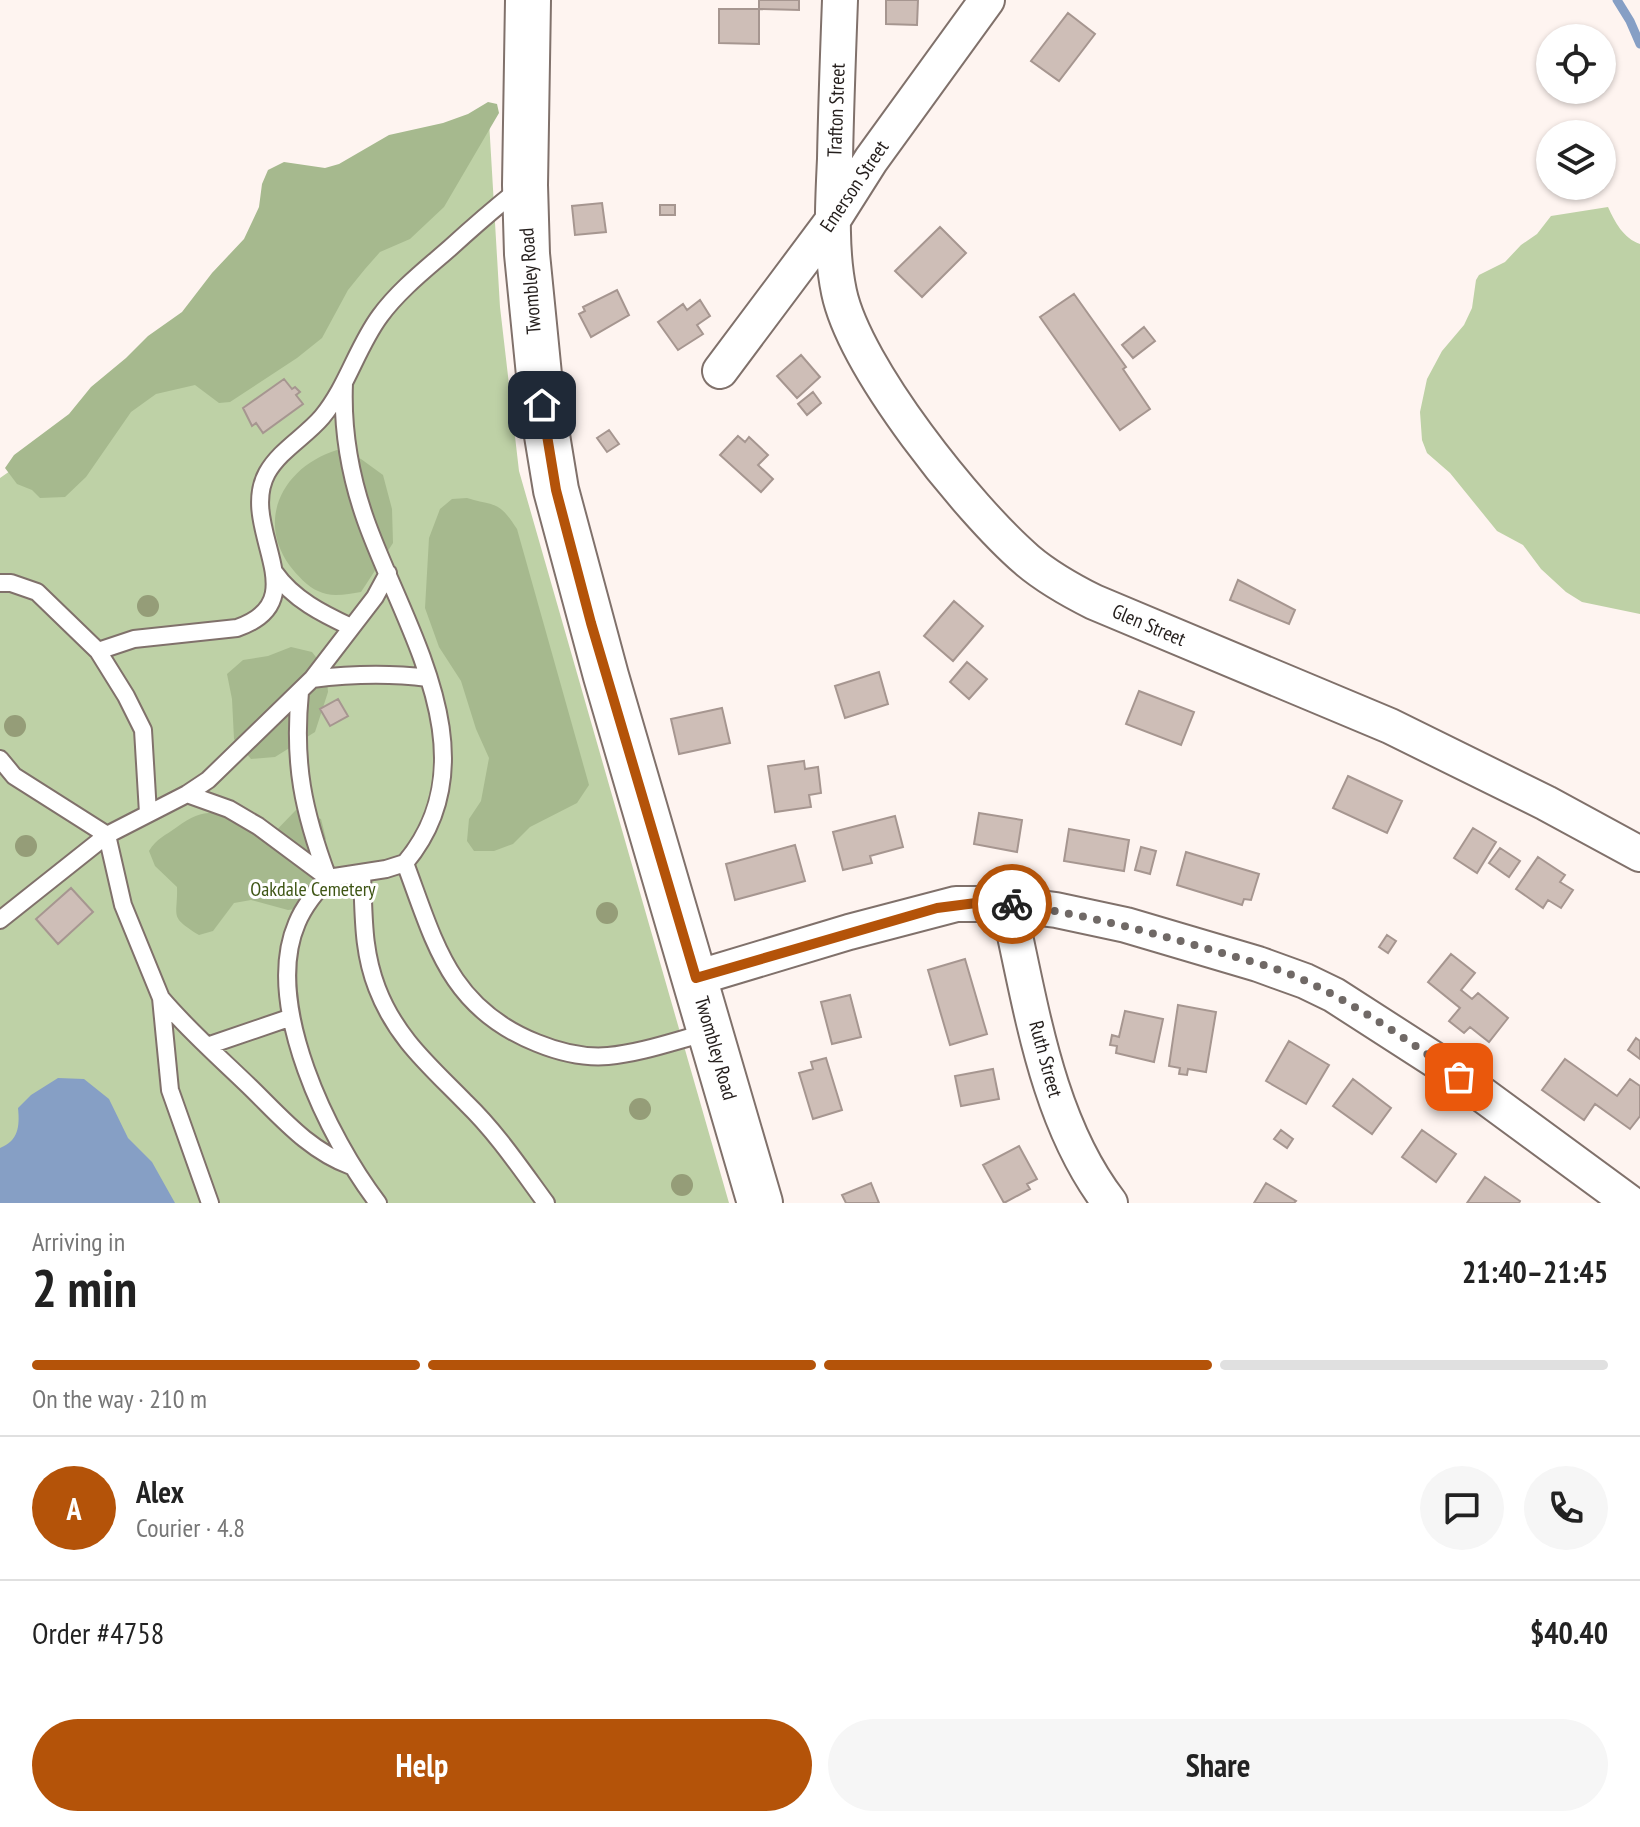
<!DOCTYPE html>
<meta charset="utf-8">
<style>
:root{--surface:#fff;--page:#f6f6f6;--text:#222;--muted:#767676;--line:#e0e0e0;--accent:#b45309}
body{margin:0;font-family:"PT Sans Narrow",sans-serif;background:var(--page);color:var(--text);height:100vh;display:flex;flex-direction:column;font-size:30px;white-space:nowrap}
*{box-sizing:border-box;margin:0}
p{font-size:26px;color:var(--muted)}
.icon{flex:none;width:44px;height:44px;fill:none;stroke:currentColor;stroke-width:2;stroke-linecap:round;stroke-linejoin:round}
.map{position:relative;height:1203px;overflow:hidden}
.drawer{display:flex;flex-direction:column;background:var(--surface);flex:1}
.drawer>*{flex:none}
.tools{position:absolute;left:1536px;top:24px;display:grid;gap:16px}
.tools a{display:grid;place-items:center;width:80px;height:80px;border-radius:50%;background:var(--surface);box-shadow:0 2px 6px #0004;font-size:40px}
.pin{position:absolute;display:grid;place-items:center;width:68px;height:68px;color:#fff;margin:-34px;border-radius:16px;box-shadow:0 4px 12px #0006}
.courier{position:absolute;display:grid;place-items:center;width:80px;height:80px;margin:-40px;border:6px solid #b45309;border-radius:50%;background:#fff;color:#222;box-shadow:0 2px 10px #0007}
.headline em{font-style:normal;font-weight:600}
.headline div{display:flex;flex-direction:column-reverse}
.headline{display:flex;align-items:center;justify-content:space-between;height:136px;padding:0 32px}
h1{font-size:52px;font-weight:600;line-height:60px}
.bar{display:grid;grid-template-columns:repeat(4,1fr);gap:12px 8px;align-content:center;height:96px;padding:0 32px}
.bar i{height:10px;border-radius:6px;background:var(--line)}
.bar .active{background:var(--accent)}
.bar p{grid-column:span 4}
.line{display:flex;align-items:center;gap:20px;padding:0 32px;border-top:2px solid var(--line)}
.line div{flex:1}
.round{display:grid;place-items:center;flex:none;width:84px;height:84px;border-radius:42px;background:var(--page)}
.primary-button{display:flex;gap:16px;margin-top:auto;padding:16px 32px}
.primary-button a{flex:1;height:92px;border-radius:48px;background:var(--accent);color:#fff;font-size:32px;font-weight:600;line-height:92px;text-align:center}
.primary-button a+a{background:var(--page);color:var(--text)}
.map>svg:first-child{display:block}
.green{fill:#bed1a6}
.forest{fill:#a6b98e}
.water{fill:#869fc5}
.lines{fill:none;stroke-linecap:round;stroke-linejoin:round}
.stream{stroke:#869fc5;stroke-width:9}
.building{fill:#cebeb7;stroke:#a69690;stroke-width:2}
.lane-casing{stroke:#80716b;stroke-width:20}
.street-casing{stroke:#80716b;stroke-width:38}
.secondary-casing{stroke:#80716b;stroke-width:48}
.lane{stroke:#fff;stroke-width:16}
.street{stroke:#fff;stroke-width:34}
.secondary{stroke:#fff;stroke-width:44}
.tree{fill:#959d78}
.done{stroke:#706966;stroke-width:8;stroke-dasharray:0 14.4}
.route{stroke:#b45309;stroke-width:10}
.labels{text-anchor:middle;stroke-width:6;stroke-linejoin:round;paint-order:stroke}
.street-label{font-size:20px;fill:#241e1c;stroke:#fff}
.park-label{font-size:20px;fill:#3f5616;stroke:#fff}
</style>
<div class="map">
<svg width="1640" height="1203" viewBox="0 0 1640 1203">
<rect width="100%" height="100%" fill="#fef4f0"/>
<path class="green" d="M489,121L500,307L519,471L729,1203H0V478L144,378Z
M1608,207C1615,222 1623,238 1640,244V614L1582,602L1566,592L1541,569L1523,545L1497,531L1450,473L1427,453L1422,440L1420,412L1427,379L1442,351L1464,325L1472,308L1476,280L1479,275L1505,262L1521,245L1537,234L1551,216Z"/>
<path class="forest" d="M488,102L497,104L499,113L444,207L410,239L380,252L365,269L348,290L322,338L297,358L230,402L219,403L195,385L156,394L131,412L86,477L65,497L40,498L32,490L17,484L5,468L14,455L69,414L91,387L126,358L148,336L182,312L212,273L244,239L259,207L262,184L268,170L284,162L325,168L339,164L389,135L443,123L468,114Z
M337,450L361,459L383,475L392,509L393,543L361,592C347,594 331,598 318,591C308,587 297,575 290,566C255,518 285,466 337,450Z
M467,498C497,507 498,500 517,529L589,785L577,803L530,827L513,844L494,851H474L467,841L469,819L481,801L489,758L476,729L461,681L439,647L425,608L429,538L440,509L452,499Z
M291,647L312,652L326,670L328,692L315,732L275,757L251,759L234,739L232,699L227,674L243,660L268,656Z
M296,810L321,819L326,839L313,853L325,892L304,908L288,910L251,900L234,903L213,931L199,935C168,916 178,917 177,887L155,866L149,851C157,838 165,836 177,827C213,800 235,815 265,842Z"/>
<path class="water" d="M58,1078L84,1079L109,1099L128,1138L152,1162L175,1203H0V1148C18,1141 20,1127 18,1108L31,1095Z"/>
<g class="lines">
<path class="stream" d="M1617,0L1630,21L1640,44"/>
</g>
<path class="building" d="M759,0H799V10L759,9Z
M886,0H918L917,25L886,24Z
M719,9H759V44L719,43Z
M1068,13L1095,34L1059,81L1031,61Z
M602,203L606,232L575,235L572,206Z
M660,205H675V215H660Z
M940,227L966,253L922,297L895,271Z
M617,290L629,315L591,337L579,314L585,311L583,307Z
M1074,294L1126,367L1123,369L1150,409L1120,430L1040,317Z
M700,300L710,316L697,325L703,334L678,350L658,322L683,304L687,310Z
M1144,327L1155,341L1133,358L1122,345Z
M801,355L820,377L797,398L777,376Z
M284,379L292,389L295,387L300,392L296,395L303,404L263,433L256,423L252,426L243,408Z
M813,392L821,403L807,415L798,404Z
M609,430L619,444L607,452L597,438Z
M738,436L745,442L749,437L768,455L758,465L773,479L761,492L720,455Z
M1238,580L1295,610L1289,624L1230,600Z
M954,601L983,626L953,661L924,636Z
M967,662L987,679L969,699L950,682Z
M879,672L888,704L845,718L835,686Z
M1139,691L1194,712L1181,745L1126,724Z
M338,699L348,716L330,726L320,709Z
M722,708L730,743L679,754L671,719Z
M804,761L805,769L818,767L821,793L809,795L811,807L775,812L768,766Z
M1348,776L1402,801L1387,833L1333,808Z
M979,813L1022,820L1017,852L974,844Z
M895,816L903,847L870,856L872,863L843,870L833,832Z
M1473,828L1496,842L1477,873L1454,858Z
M1069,829L1129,840L1124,871L1064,861Z
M795,845L805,881L735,900L726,864Z
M1141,847L1156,851L1150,874L1135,870Z
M1500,848L1520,861L1509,877L1489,863Z
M1186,852L1259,874L1251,900L1244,899L1242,905L1177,885Z
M1538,857L1565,875L1560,882L1573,890L1561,908L1548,900L1543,908L1516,889Z
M71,888L93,912L58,944L36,919Z
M1387,935L1396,941L1388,953L1379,947Z
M1451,954L1475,973L1461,990L1472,999L1478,993L1508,1018L1489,1042L1470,1027L1464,1033L1449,1021L1460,1008L1428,982Z
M965,959L987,1034L950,1045L928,970Z
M850,995L861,1037L832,1044L821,1002Z
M1178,1005L1216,1012L1206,1072L1188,1069L1187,1075L1179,1074L1180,1068L1169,1066Z
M1125,1011L1163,1019L1154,1062L1116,1053L1117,1046L1110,1045L1112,1035L1119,1037Z
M1636,1038L1640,1041V1059L1628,1050Z
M1289,1041L1329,1065L1306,1104L1266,1081Z
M826,1058L842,1110L813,1119L799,1073L813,1069L811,1062Z
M1565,1059L1617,1096L1630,1079L1640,1086V1116L1630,1129L1595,1104L1584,1120L1542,1090Z
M993,1069L999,1099L961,1106L955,1076Z
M1353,1079L1391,1108L1372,1134L1333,1106Z
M1281,1130L1293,1139L1287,1148L1274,1139Z
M1422,1130L1456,1154L1436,1182L1402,1157Z
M1019,1146L1037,1179L1027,1184L1030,1189L1004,1203L983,1165Z
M1485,1177L1520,1201L1519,1203H1467Z
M871,1183L879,1203H846L842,1195Z
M1266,1183L1296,1201L1294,1203H1254Z"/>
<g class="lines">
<g class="lane-casing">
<path id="lane" d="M344,383C342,431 350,476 366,521C404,628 494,757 405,863C435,943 449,1008 537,1043C559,1052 584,1058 608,1056C642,1053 677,1040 709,1032
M275,573C293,599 323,614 351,627
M0,583H11L37,592L98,651L126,696L143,730L148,813
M98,651L134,639L237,628C319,600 237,528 267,473C280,450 305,437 322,417C347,387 357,347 380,316C399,290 426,269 450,248C473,227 496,207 520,188
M312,679C352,674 388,673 428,678
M300,692C293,763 303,811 328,878C316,892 304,906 297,923C262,1004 329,1139 378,1203
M0,759L14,776L107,835L123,905L161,998L170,1090L210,1203
M187,794L229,809L258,826L328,878L386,869L405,863
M362,874C364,914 362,949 377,988C396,1038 430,1066 466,1103C497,1133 521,1169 546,1203
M0,920L107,835L187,794L208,780L312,679L375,597L388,573
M161,998C188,1030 219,1057 249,1086C281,1117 308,1150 351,1166
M207,1046L289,1018"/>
</g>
<g class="street-casing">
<path id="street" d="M840,0C838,53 836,106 835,159C833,203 830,249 839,292C855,368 968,509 1027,560C1047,577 1070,590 1094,602L1390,726L1546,803L1640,854
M720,371L833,220L871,160L987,0
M1008,904C1031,1004 1046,1120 1110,1203
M696,978L849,932L956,904H1008L1056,910L1126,925L1258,964L1305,981L1334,995L1438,1062L1630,1203"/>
</g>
<g class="secondary-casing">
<path id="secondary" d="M528,0L525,185L527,254L542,405L556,490L606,676L760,1203"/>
</g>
<use href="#lane" class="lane"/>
<use href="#street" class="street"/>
<use href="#secondary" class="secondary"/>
</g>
<g class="tree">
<circle cx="148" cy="606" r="11"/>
<circle cx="15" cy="726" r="11"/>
<circle cx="26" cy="846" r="11"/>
<circle cx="607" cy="913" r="11"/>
<circle cx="640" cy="1109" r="11"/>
<circle cx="682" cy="1185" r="11"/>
</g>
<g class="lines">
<path class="done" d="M1012,904C1082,914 1148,931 1215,951C1246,960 1279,968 1308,982C1362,1008 1411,1042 1459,1077"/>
<path class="route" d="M542,405L556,490L591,623L696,978L937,908L976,903L1012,904"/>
</g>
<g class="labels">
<g class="street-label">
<text transform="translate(836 110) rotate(-88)" y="7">Trafton Street</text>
<text transform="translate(854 186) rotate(-56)" y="7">Emerson Street</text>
<text transform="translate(530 281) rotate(-94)" y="7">Twombley Road</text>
<text transform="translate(1149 625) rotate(23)" y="7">Glen Street</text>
<text transform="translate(716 1048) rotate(74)" y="7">Twombley Road</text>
<text transform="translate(1046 1059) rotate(75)" y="7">Ruth Street</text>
</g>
<g class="park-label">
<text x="313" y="896">Oakdale Cemetery</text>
</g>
</g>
</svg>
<div class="tools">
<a><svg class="icon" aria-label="locate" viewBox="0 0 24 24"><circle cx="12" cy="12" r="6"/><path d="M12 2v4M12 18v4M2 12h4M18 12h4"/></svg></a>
<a><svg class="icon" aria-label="layers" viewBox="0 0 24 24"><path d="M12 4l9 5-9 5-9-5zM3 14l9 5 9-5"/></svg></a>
</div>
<div class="pin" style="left:1459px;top:1077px;background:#ea580c"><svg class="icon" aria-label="bag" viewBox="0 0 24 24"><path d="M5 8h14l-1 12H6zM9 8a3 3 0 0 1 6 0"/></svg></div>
<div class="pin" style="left:542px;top:405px;background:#1f2937"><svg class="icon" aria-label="home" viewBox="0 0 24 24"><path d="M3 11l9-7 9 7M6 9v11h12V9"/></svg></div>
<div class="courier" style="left:1012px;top:904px"><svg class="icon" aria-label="bike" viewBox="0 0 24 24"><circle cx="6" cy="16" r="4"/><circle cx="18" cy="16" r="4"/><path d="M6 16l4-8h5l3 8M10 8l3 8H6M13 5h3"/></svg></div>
</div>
<section class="drawer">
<div class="headline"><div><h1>2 min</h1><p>Arriving in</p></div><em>21:40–21:45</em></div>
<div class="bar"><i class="active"></i><i class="active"></i><i class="active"></i><i></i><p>On the way · 210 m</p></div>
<div class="line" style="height:144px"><b class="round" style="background:var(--accent);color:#fff">A</b><div><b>Alex</b><p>Courier · 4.8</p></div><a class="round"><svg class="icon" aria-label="chat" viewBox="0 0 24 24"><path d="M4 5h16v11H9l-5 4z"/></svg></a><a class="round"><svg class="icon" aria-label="phone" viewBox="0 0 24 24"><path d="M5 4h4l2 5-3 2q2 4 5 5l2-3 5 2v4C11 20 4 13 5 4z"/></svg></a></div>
<div class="line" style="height:104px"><div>Order #4758</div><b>$40.40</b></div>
<div class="primary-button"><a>Help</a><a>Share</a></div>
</section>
